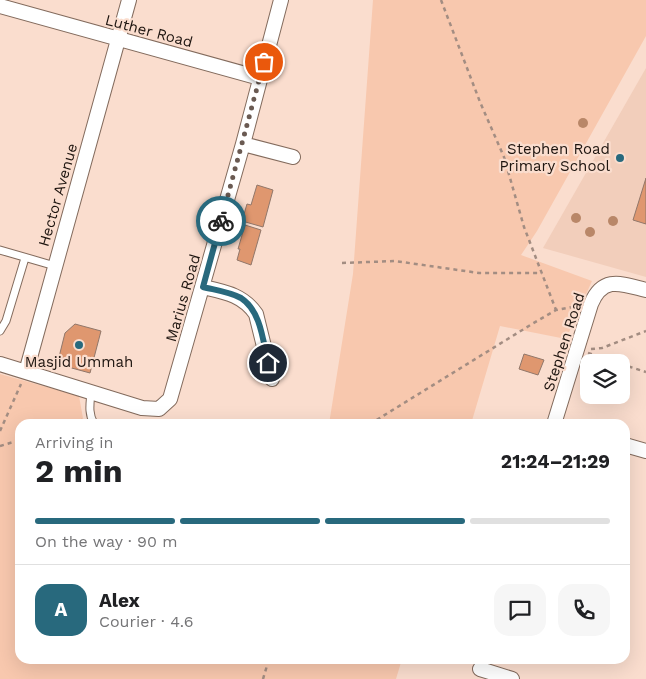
<!DOCTYPE html>
<meta charset="utf-8">
<style>
:root{--surface:#fff;--page:#f6f6f6;--text:#202124;--muted:#757577;--line:#e0e0e0;--accent:#28697d}
body{margin:0;font-family:"Work Sans",sans-serif;background:var(--page);color:var(--text);height:100vh;display:flex;flex-direction:column;font-size:19px;white-space:nowrap}
*{box-sizing:border-box;margin:0}
p{font-size:16px;color:var(--muted)}
.icon{flex:none;width:28px;height:28px;fill:none;stroke:currentColor;stroke-width:2;stroke-linecap:round;stroke-linejoin:round}
.map{position:relative;flex:1;overflow:hidden}
.panel{position:absolute;left:15px;top:419px;width:615px;height:245px;display:flex;flex-direction:column;background:var(--surface);border-radius:15px;box-shadow:0 5px 20px #0002}
.panel>*{flex:none}
.buttons{position:absolute;left:580px;top:354px;display:grid;gap:10px}
.buttons a{display:grid;place-items:center;width:50px;height:50px;border-radius:10px;background:var(--surface);box-shadow:0 5px 20px #0002;font-size:25px}
.pin{position:absolute;display:grid;place-items:center;width:42px;height:42px;color:#fff;margin:-21px;border:2px solid #fff;border-radius:50%;box-shadow:0 1px 5px #0007}
.courier{position:absolute;display:grid;place-items:center;width:50px;height:50px;margin:-25px;border:4px solid #28697d;border-radius:50%;background:#fff;color:#222;box-shadow:0 1px 6px #0007}
.headline em{font-style:normal;font-weight:700}
.headline div{display:flex;flex-direction:column-reverse}
.headline{display:flex;align-items:center;justify-content:space-between;height:85px;padding:0 20px}
h1{font-size:32px;font-weight:700;line-height:38px}
.bar{display:grid;grid-template-columns:repeat(4,1fr);gap:8px 5px;align-content:center;height:60px;padding:0 20px}
.bar i{height:6px;border-radius:4px;background:var(--line)}
.bar .current{background:var(--accent)}
.bar p{grid-column:span 4}
.line{display:flex;align-items:center;gap:12px;padding:0 20px;border-top:1px solid var(--line)}
.line div{flex:1}
.round{display:grid;place-items:center;flex:none;width:52px;height:52px;border-radius:15px;background:var(--page)}
.map>svg:first-child{display:block}
.built{fill:#f2cebb}
.green{fill:#f8c8ae}
.building{fill:#df976f;stroke:#91776a}
.lines{fill:none;stroke-linecap:round;stroke-linejoin:round}
.lane-casing{stroke:#836b5d;stroke-width:9}
.street-casing{stroke:#836b5d;stroke-width:16}
.path{stroke:#a38d82;stroke-width:2.5;stroke-dasharray:4 4;stroke-linecap:butt}
.lane{stroke:#fff;stroke-width:7}
.street{stroke:#fff;stroke-width:14}
.tree{fill:#b98768}
.done{stroke:#6a5a52;stroke-width:5;stroke-dasharray:0 9}
.route{stroke:#28697d;stroke-width:6}
.poi-dot{fill:#28697d;stroke:#faddce;stroke-width:2}
.labels{text-anchor:middle;stroke-width:4.5;stroke-linejoin:round;paint-order:stroke}
.street-label{font-size:15px;fill:#1d140f;stroke:#faddce}
.poi-label{font-size:15px;fill:#1d140f;stroke:#faddce;text-anchor:end}
</style>
<div class="map">
<svg width="646" height="679" viewBox="0 0 646 679">
<rect width="100%" height="100%" fill="#faddce"/>
<path class="built" d="M646,68V277L543,248Z"/>
<path class="green" d="M373,0H646V36L537,231L521,255L592,281L566,339L500,326L471,424H329L353,274Z
M0,374L79,396L84,424H20V659H402L396,679H0Z"/>
<path class="building" d="M646,178V224L633,220Z
M257,185L273,190L263,227L242,221L247,204L251,205Z
M245,225L261,230L251,265L237,260L240,249H238Z
M75,324L101,331L90,373L68,367L70,360L59,357L65,333Z
M524,354L544,360L538,375L519,369Z"/>
<g class="lines">
<g class="lane-casing">
<path id="lane" d="M0,250L55,266
M0,331L6,321L25,258
M91,392C90,404 88,413 94,424"/>
</g>
<g class="street-casing">
<path id="street" d="M0,6L260,78
M243,144L293,157
M203,287C225,292 243,295 256,314L272,379
M0,364L142,408L159,409L170,399L243,144L281,0
M26,372L129,0
M554,424L591,304C603,275 622,284 646,290
M625,445L646,451
M480,669L512,679"/>
</g>
<path class="path" d="M441,0L480,102L504,157L524,227L556,310
M342,263L395,261L479,273H542
M591,349L602,348L646,331
M588,353L616,362
M621,364L646,372
M71,424L82,420
M370,424L532,324L556,310L577,306
M0,431L21,384
M0,446L20,440
M263,679L269,659"/>
<use href="#lane" class="lane"/>
<use href="#street" class="street"/>
</g>
<g class="tree">
<circle cx="583" cy="123" r="5"/>
<circle cx="576" cy="218" r="5"/>
<circle cx="613" cy="221" r="5"/>
<circle cx="590" cy="232" r="5"/>
</g>
<g class="lines">
<path class="done" d="M221,221L264,62"/>
<path class="route" d="M221,221L203,287C215,290 230,292 241,298C261,311 263,341 268,363"/>
</g>
<g class="poi-dot">
<circle cx="620" cy="158" r="5"/>
<circle cx="79" cy="345" r="5"/>
</g>
<g class="labels">
<g class="street-label">
<text transform="translate(149 31) rotate(15)" y="5">Luther Road</text>
<text transform="translate(58 195) rotate(-74)" y="5">Hector Avenue</text>
<text transform="translate(183 298) rotate(-74)" y="5">Marius Road</text>
<text transform="translate(564 342) rotate(-72)" y="5">Stephen Road</text>
</g>
<g class="poi-label">
<text x="610" y="154">Stephen Road<tspan x="610" dy="17">Primary School</tspan></text>
<text x="79" y="367" text-anchor="middle">Masjid Ummah</text>
</g>
</g>
</svg>
<div class="buttons">
<a><svg class="icon" aria-label="layers" viewBox="0 0 24 24"><path d="M12 4l9 5-9 5-9-5zM3 14l9 5 9-5"/></svg></a>
</div>
<div class="pin" style="left:264px;top:62px;background:#ea580c"><svg class="icon" aria-label="bag" viewBox="0 0 24 24"><path d="M5 8h14l-1 12H6zM9 8a3 3 0 0 1 6 0"/></svg></div>
<div class="pin" style="left:268px;top:363px;background:#1f2937"><svg class="icon" aria-label="home" viewBox="0 0 24 24"><path d="M3 11l9-7 9 7M6 9v11h12V9"/></svg></div>
<div class="courier" style="left:221px;top:221px"><svg class="icon" aria-label="bike" viewBox="0 0 24 24"><circle cx="6" cy="16" r="4"/><circle cx="18" cy="16" r="4"/><path d="M6 16l4-8h5l3 8M10 8l3 8H6M13 5h3"/></svg></div>
<section class="panel">
<div class="headline"><div><h1>2 min</h1><p>Arriving in</p></div><em>21:24–21:29</em></div>
<div class="bar"><i class="current"></i><i class="current"></i><i class="current"></i><i></i><p>On the way · 90 m</p></div>
<div class="line" style="height:90px"><b class="round" style="background:var(--accent);color:#fff">A</b><div><b>Alex</b><p>Courier · 4.6</p></div><a class="round"><svg class="icon" aria-label="chat" viewBox="0 0 24 24"><path d="M4 5h16v11H9l-5 4z"/></svg></a><a class="round"><svg class="icon" aria-label="phone" viewBox="0 0 24 24"><path d="M5 4h4l2 5-3 2q2 4 5 5l2-3 5 2v4C11 20 4 13 5 4z"/></svg></a></div>
</section>
</div>
